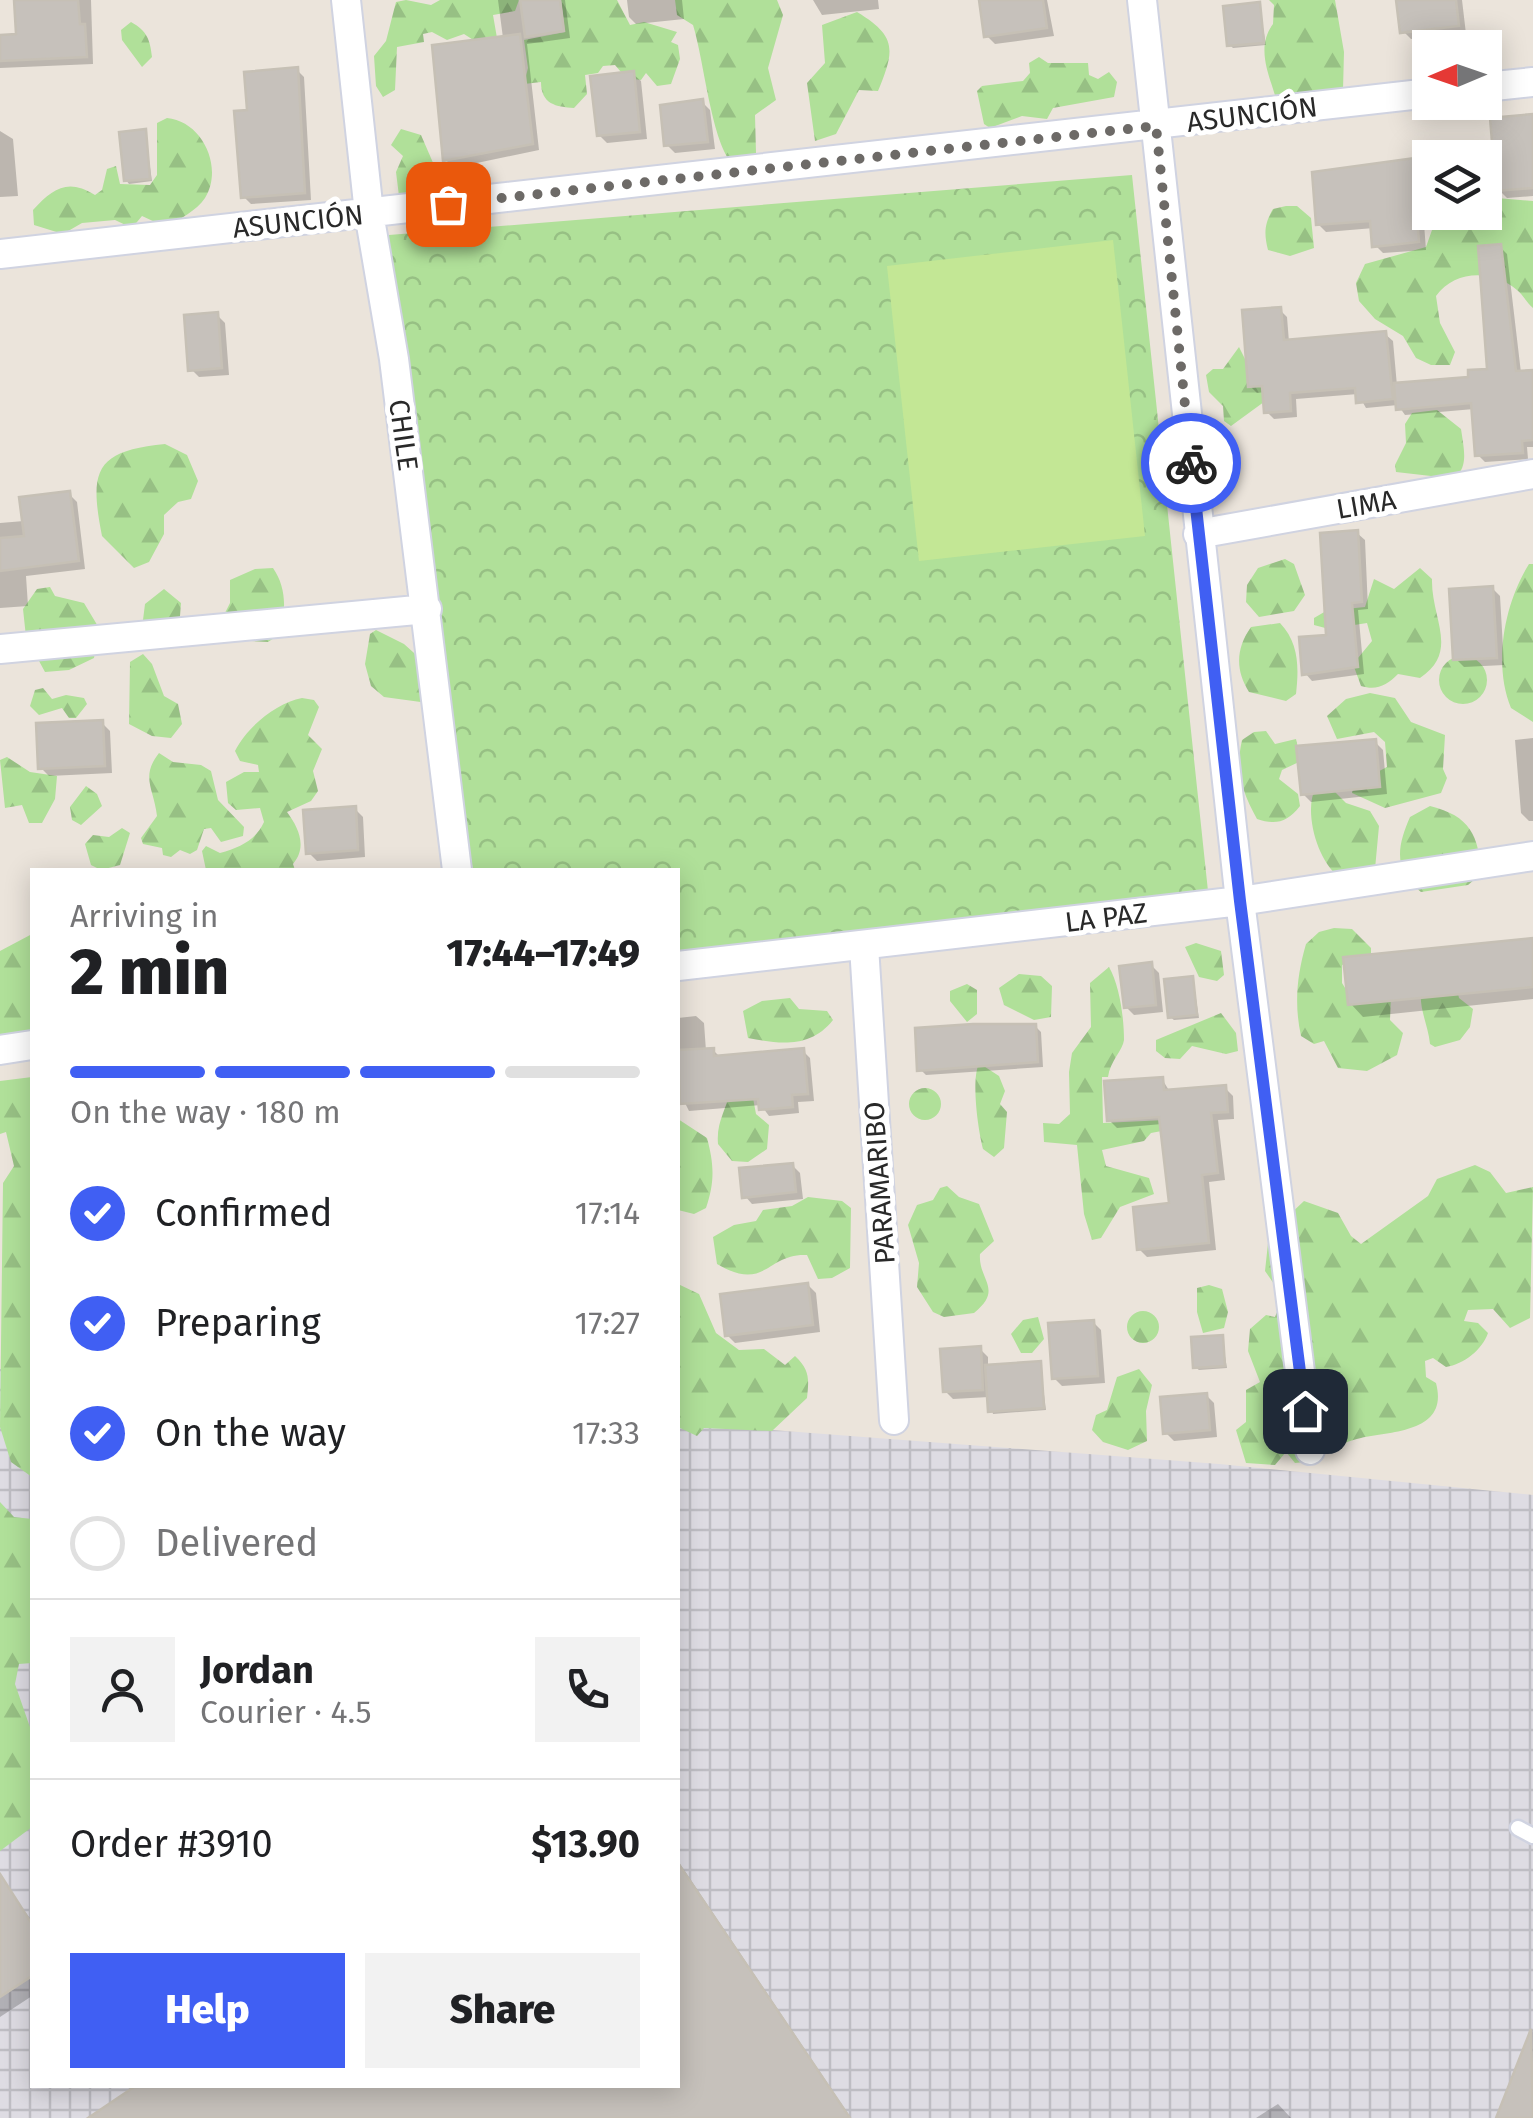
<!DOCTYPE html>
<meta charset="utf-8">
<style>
:root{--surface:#fff;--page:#f2f2f2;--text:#202124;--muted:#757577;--line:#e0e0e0;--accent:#405ff3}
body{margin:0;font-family:"Fira Sans",sans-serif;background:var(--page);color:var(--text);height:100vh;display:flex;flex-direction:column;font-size:38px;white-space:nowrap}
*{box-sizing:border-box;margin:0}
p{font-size:32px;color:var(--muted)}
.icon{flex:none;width:55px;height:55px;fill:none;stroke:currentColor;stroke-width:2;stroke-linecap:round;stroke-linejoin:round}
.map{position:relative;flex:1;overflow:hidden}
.details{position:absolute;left:30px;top:868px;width:650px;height:1220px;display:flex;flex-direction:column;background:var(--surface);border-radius:0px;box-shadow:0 5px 25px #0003}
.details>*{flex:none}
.needle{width:65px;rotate:268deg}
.fabs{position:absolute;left:1412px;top:30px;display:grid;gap:20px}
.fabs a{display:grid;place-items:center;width:90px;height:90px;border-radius:0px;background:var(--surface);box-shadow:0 5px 25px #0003;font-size:50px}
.pin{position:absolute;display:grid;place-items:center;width:85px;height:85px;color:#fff;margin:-42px;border-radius:20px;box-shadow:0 5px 15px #0006}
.courier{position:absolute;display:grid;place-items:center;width:100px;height:100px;margin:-50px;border:8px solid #405ff3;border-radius:50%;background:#fff;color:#222;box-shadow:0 2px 12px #0007}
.summary em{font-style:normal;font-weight:800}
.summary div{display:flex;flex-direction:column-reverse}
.summary{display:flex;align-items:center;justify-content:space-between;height:170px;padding:0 40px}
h1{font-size:65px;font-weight:800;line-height:75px}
.bar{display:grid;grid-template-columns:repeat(4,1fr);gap:15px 10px;align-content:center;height:120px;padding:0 40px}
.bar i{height:12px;border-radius:8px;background:var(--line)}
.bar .current{background:var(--accent)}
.bar p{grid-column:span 4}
.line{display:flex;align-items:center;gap:25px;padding:0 40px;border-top:2px solid var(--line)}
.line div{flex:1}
.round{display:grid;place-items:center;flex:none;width:105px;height:105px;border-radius:0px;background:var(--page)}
ol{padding:0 40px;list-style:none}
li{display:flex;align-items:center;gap:30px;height:110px}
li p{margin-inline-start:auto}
li .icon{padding:10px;border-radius:50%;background:var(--accent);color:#fff;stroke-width:4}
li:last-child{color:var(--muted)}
li i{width:55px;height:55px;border:5px solid var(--line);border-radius:50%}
.action{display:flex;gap:20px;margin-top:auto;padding:20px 40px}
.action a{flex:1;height:115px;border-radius:0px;background:var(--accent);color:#fff;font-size:40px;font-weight:800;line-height:115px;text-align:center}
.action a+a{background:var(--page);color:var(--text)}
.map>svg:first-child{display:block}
.industrial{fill:url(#industrial-grid)}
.forest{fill:url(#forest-firs)}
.park{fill:url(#park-crowns)}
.pitch{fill:#c3e795}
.shadow{fill:#0003}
.building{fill:#c6c1bb;stroke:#c6c0b5;stroke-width:2.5}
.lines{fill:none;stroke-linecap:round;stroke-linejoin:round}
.service-casing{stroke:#d0d3e1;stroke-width:19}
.minor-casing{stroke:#d0d3e1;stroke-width:32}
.service{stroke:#fff;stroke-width:14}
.minor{stroke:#fff;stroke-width:28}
.done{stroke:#6d6a67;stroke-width:10;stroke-dasharray:0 18}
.route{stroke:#405ff3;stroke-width:12}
.labels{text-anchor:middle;stroke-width:10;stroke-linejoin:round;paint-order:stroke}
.street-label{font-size:28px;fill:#292929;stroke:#fff}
</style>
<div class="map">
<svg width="1533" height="2118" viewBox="0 0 1533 2118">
<defs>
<pattern id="industrial-grid" width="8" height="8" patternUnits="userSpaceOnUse" patternTransform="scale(2.5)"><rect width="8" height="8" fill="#dedce3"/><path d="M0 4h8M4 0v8" fill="none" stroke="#bebdc3"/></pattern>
<pattern id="forest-firs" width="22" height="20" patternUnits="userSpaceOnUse" patternTransform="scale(2.5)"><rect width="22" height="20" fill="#b0e099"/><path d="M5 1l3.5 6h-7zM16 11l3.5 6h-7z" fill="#97c084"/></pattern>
<pattern id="park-crowns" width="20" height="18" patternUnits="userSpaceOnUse" patternTransform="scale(2.5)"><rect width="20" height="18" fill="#b0e099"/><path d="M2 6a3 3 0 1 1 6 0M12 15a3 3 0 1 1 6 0" fill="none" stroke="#97c084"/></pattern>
</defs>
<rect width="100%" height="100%" fill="#ebe4db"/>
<path class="industrial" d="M0,1369L32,1372V2085H678V1423L1219,1464L1533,1495V2118H0Z"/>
<path class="forest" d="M406,0L431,5L440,0H519L515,11L493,15L497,38L478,43L464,34L447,40L432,32L423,34L424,42L397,47L395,90L383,97L376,86L374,56L386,41L396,2Z
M561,0H617L630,25L644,22L677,32L671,42L678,45L680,59L671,84L657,86L646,73L641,80L626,78L615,65L603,66L598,73L585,75L587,94L574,108C556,107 541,104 541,82L524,84L528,68L524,40L565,32Z
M675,0H777L783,15L768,68L776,100L755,115L756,153L744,162H731C711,138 704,60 693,25L677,15Z
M1269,0H1335L1344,52L1343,90L1276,99C1270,76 1255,48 1273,24L1274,5Z
M857,12C897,36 895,50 878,91L859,90L836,134L815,141L807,83L825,63L822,25Z
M131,22C147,31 150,39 152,57L142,67L122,40L121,30Z
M1039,57L1048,63H1088L1089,75L1098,79L1109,72L1117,82L1114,97L1053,108L1047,119L1022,116L990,128L984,124L977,91L982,86L1023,81L1030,73L1029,63Z
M167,118C202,121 224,167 205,198C197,211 179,218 168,228L142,216L132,228L115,220L82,223L63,234L34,225L33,210C53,188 68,178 95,195L102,190L107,169L116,166L120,184L150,185L157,175V123Z
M401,129L421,135L434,165L448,164L469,176L473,191L400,204L396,172L403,156L391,145Z
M1485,197L1533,201V308C1527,303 1523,295 1517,290C1492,269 1455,270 1436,296L1440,323L1455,352L1450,365H1431L1416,358L1403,336L1375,319L1359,301L1356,283L1365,264L1426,247L1438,213L1485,212Z
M1286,206H1297L1311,218L1314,248L1290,256L1268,250C1264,234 1264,224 1273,209Z
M1239,347L1249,367L1259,372L1268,399L1231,426L1224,421L1223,406L1209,392L1206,375L1213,369H1223Z
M1437,410L1461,429C1466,461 1469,473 1439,489L1431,476L1396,472L1395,465L1406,443L1405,424L1412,413Z
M165,444L187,455L198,481L191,499L178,502L164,515V534L149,562L134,568L102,536C89,470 95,451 165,444Z
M1285,559L1294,564L1305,595L1294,611L1259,617L1246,602L1247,585L1258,568Z
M1529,564H1533V722L1511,708C1493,664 1504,604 1529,564Z
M273,568C287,588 287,614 277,636L268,642L233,640L221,621L230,603V580L255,569Z
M1420,568L1432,579C1431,619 1460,651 1420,678L1398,674C1387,685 1377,691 1361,686L1353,664L1372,641L1367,623L1329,629L1314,625V618L1326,611L1365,607L1374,579L1394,589Z
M50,587L55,596L84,603L99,628L94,658L69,670L45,672L26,637L23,609L37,589Z
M164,589L181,603L179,629L153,628L143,620L145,604Z
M1280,623C1299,643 1299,667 1296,694L1286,701L1249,692C1235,670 1236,648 1251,627Z
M376,630L404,644L423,661L428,703L384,697L371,686L365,664L370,634Z
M143,654L152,664L164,696L178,704L182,724L171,738L152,736L129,724L130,662Z
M1439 680a24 24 0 1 1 48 0a24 24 0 1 1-48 0Z
M43,688L52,699L66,695L84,698L87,704L76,718H69L62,708L39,715L30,706L35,690Z
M1370,693L1395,698L1411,722L1445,735L1443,769L1447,778L1441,793L1385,808L1352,793L1354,784L1387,767L1385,742L1374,732L1337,739L1327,716L1346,699Z
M302,698L314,700L319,707L308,735L322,749L313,771L318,791L311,801L287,812C298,827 308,846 293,864L295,870H206L202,851L206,846L220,853C240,847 255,841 264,822L260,808L236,810L228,803L226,782L244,772H259L258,765L240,761L235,751C247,727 276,703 302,698Z
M1266,731L1275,744L1296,739L1301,761L1282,770L1279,779L1298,794L1300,806C1287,823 1275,825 1257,819C1242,792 1235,771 1242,740L1254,732Z
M159,753L173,762L201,765L211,771L218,800L244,827L243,836L221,842L211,828L204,829L197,850L190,854L180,850L171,857L163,855L162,848L143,844L141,838L157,816C154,789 140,777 159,753Z
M7,757L30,772L57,776L55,799L42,823H29L22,805L5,808L0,760Z
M86,786L97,794L102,806L81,825L72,820L70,807Z
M1316,787H1330L1346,803L1370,811L1379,826L1375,869L1338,876C1317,860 1303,810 1316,787Z
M1430,806C1470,816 1479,835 1481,874L1468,885L1421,892C1393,870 1397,847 1410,817Z
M122,828L130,833L120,865L101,870L91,865L85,844L93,835L109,837Z
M1334,928L1352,929L1371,948V955L1342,965V983L1347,991L1391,995L1390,1020L1403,1033L1397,1055L1367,1071L1338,1068L1324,1041L1314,1044L1301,1036C1294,1004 1297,975 1306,944L1319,932Z
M32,934V1032L0,1046V951Z
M1196,943L1221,951L1224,975L1217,981L1199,977L1185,947Z
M1109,967C1120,986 1124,1019 1124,1040C1123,1050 1110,1061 1108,1077H1102L1103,1123L1165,1120L1167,1130L1151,1133L1144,1141L1102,1150L1106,1166L1149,1178L1154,1194L1120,1207L1101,1238L1092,1240L1084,1214L1077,1145L1044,1142L1043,1123L1059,1124L1070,1114L1069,1072L1072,1053L1091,1027L1090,983Z
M1019,974L1041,976L1052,986L1051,1017L1034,1020L1004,1005L999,988Z
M967,984L977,990V1014L967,1022L950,1001V991Z
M1457,989L1459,998L1473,1009L1470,1027L1460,1040L1435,1047L1430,1044C1428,1024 1419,1010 1421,990Z
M790,998L799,1009L827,1011L833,1020C810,1049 779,1044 748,1038L743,1011L762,1001Z
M1221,1013L1236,1033L1238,1051L1226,1054L1192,1046L1180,1059L1165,1058L1156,1051V1040Z
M979,1063L999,1076L1005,1091L1000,1104L1007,1112L1004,1148L994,1157L983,1149C978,1129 971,1081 979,1063Z
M32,1077V1477L11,1462L0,1427L3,1183L14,1166L6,1132L0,1134V1081Z
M909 1104a16 16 0 1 1 32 0a16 16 0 1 1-32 0Z
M730,1089L753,1098L756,1114L769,1125L767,1149L748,1162L732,1161L718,1144C716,1121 727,1110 730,1089Z
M678,1119L707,1138C714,1164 715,1182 706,1208L694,1214L678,1210Z
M1475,1165L1490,1172L1506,1193L1533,1187L1530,1318L1510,1328L1493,1309L1468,1310L1464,1321L1478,1323L1488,1333C1482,1350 1464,1364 1446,1367L1433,1358L1425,1361L1426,1377L1436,1383C1449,1432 1394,1431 1361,1438C1338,1442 1321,1461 1295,1463L1286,1452L1275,1465L1246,1463L1236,1430L1246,1422V1390L1260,1382L1248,1351L1250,1329L1266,1315L1275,1317L1283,1297L1265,1271L1269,1234L1304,1201L1338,1213L1351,1236L1361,1244L1428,1196L1437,1179Z
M947,1186L959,1197L979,1204L994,1241L980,1254C978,1280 1004,1289 974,1313L944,1317L933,1312L917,1287L919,1263L908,1225L917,1205L933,1200L940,1188Z
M808,1197L842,1201L851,1208L850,1268L832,1278L818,1279L807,1255C766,1253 766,1293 717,1264L713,1237L734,1225L756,1221L763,1210L792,1206Z
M678,1284L699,1294L716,1333L739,1350L764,1349L785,1365L795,1356C810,1370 809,1379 807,1398L772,1431L704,1428L697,1436L678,1427Z
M1209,1285L1222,1289L1228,1312L1224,1328L1203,1333L1197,1312V1288Z
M1127 1327a16 16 0 1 1 32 0a16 16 0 1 1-32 0Z
M1038,1317L1044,1339L1032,1353H1021L1011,1334L1023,1320Z
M1139,1369L1152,1385L1146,1411L1147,1441L1128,1450L1103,1442L1092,1430L1096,1415L1107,1410L1117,1377Z
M0,1502L14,1517L32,1519V1663L19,1664L15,1684L32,1733V1827L0,1851Z"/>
<path class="park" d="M1132,175L1208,891L678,954V870H473L364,237Z"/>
<path class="pitch" d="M1113,240L1145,536L919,561L887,266Z"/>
<path class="shadow" d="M16,0H91L93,64L0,68V37L18,36Z
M498,0H565L570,38L527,44L539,150L453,168L446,160L503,38Z
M627,0H682L684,19L636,24L629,17Z
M813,0H878L879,9L822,15Z
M994,0H1047L1054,36L995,44L987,36Z
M1399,0H1462L1466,34L1411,39L1403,31Z
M1259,4L1266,45L1233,48L1230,45Z
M297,70L304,77L311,200L251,204L244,197L249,112Z
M633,74L641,81L647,139L607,143L599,135Z
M702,102L710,110L715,149L675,153L667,145Z
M1533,116V196L1507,198L1499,190Z
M0,131L13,139L18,196L0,197Z
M145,132L152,181L129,184L126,180Z
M1430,160V197H1422L1426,250L1383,253L1375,245L1374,228L1326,232L1318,224Z
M1500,247L1507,254L1521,373H1533V447H1527L1528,459L1485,462L1478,455L1474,409L1405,415L1398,405L1366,408L1358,394L1296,399L1297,417L1274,419L1267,412L1265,392L1257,393L1250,386L1280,310L1287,317L1289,342L1385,334L1393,341L1397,386L1471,379L1489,371Z
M217,315L225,323L229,375L199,377L191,369Z
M69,494L77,502L85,569L26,576L28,606L0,608V523L24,521Z
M1357,533L1365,540L1368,609L1358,610L1364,674L1312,681L1305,673L1329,637Z
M1492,588L1500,596L1504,665L1464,667L1456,659Z
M102,723L110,731L112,773L49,776L41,768Z
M1533,738V821H1529L1521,813L1515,740Z
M1375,742L1383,750L1387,794L1311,802L1303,794Z
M355,809L363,817L365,857L317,861L309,853Z
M1533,940V999L1363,1017L1351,1004Z
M1151,965L1159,973L1163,1012L1134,1015L1126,1007Z
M1193,979L1199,1018L1174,1020L1170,1017Z
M696,1016L704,1023L706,1051L713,1050L721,1058L803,1051L810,1058L814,1101L798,1102L799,1113L769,1116L761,1105L689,1111L678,1089V1018Z
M1035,1026L1041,1032L1043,1067L926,1075L920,1069Z
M1162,1079L1170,1092L1225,1088L1233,1096L1234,1119L1218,1120L1225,1180L1209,1182L1216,1250L1147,1257L1139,1249L1172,1206L1162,1124L1117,1128L1109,1120Z
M792,1165L800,1173L803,1199L752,1204L745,1196Z
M808,1285L816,1293L820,1332L735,1343L727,1335Z
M1093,1322L1101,1330L1105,1383L1062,1386L1054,1378Z
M1222,1338L1227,1368L1199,1370L1195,1367Z
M980,1349L988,1357V1367L1040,1363L1046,1410L993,1414L989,1397L953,1399L945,1391Z
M1206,1395L1214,1403L1217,1437L1174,1441L1166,1433Z
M678,1861L851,2118H94L143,2085H678Z
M10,1892L32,1921V1996L0,2017V1898Z
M1533,2030V2118H1499Z
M1278,2104L1291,2118H1256Z"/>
<path class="building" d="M14,0H78L80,24H85L87,57L0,61V35L16,34Z
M520,0H560L564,31L525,37Z
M979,0H1043L1047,28L984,37Z
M1396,0H1456L1459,26L1400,33Z
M1260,2L1264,43L1227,46L1223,6Z
M520,34L533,144L443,161L432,45Z
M298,67L305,193L241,198L234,111L247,110L244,72Z
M634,71L640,132L597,136L590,76Z
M703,99L708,142L664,146L660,105Z
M1533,114V188L1496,191L1490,118Z
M146,129L150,179L124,181L119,132Z
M1430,156V189L1415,190L1419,242L1372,247L1370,221L1316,225L1312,172Z
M1501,244L1516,371L1533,370V440L1522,441L1523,453L1475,456L1471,403L1396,410L1394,383L1468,377V370L1487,369L1478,246Z
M1281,307L1284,340L1386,331L1393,399L1356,403L1355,388L1290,393L1291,411L1264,413L1262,386L1248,387L1242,310Z
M218,312L222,368L188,371L184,315Z
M70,491L79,561L0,571V538L24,536L19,497Z
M1358,530L1362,602L1352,603L1358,667L1302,675L1299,637L1326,635L1320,533Z
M1493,586L1497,658L1453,660L1449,589Z
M103,720L105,766L38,769L36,723Z
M1376,739L1380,787L1301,795L1296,746Z
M356,806L358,850L306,854L303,810Z
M1533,938V987L1348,1005L1343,957Z
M1152,962L1156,1005L1124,1008L1119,966Z
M1193,976L1197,1015L1168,1018L1164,979Z
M973,1024H1036L1038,1062L917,1071L915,1028Z
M714,1048V1056L804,1048L808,1094L792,1095L793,1107L759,1110L758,1099L680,1104L678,1050Z
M1163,1077L1164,1090L1226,1085L1228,1112L1211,1113L1218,1173L1202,1175L1209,1243L1137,1250L1133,1207L1169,1203L1159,1117L1107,1121L1104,1081Z
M793,1163L796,1192L742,1198L739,1168Z
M808,1283L813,1325L725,1336L720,1294Z
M1094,1320L1098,1376L1052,1379L1048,1323Z
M1223,1335L1225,1366L1193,1368L1191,1337Z
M981,1346L983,1390L943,1392L940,1349Z
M1041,1361L1044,1408L988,1412L985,1365Z
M1207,1393L1210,1430L1163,1434L1160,1397Z
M678,1863L850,2118H88L137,2085H678Z
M0,1874L32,1924V1976L0,1997Z
M1531,2029L1533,2118H1496Z"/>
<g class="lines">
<g class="service-casing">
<path id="service" d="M1518,1828L1533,1836"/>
</g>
<g class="minor-casing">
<path id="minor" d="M346,0L369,213L394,359L457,870
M1142,0L1240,901L1310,1450
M1485,87L1533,82
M0,254L1430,93
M1198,534L1533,474
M0,649L427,609
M864,946L894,1420
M678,966L1240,901L1533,856
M0,1050L32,1045"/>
</g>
<use href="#service" class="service"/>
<use href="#minor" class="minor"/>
</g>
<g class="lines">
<path class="done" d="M448,204L1156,126L1191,463"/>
<path class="route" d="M1191,463L1240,901L1305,1411"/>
</g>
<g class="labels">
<g class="street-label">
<text transform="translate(1252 114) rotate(-7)" y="10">ASUNCIÓN</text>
<text transform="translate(298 221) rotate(-6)" y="10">ASUNCIÓN</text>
<text transform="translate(404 435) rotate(82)" y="10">CHILE</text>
<text transform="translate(1366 504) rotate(-10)" y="10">LIMA</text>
<text transform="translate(1106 917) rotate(-7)" y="10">LA PAZ</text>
<text transform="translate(879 1183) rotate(-94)" y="10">PARAMARIBO</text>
</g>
</g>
</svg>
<div class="fabs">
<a><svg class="needle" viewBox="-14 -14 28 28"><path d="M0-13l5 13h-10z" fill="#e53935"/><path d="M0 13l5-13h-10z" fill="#757577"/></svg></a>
<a><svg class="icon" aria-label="layers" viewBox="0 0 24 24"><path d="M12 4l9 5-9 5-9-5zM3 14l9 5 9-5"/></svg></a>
</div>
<div class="pin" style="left:448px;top:204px;background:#ea580c"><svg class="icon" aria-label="bag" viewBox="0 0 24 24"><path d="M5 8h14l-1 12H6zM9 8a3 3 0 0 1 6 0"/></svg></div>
<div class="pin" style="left:1305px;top:1411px;background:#1f2937"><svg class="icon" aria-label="home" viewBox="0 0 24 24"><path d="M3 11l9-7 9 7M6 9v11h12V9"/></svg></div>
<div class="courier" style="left:1191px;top:463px"><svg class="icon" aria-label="bike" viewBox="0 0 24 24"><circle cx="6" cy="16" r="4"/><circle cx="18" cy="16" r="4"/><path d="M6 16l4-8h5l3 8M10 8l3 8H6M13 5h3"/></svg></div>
<section class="details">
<div class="summary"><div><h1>2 min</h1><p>Arriving in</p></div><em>17:44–17:49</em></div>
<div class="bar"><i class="current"></i><i class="current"></i><i class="current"></i><i></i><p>On the way · 180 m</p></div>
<ol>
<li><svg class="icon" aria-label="check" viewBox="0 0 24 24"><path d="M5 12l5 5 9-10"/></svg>Confirmed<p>17:14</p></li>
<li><svg class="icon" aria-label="check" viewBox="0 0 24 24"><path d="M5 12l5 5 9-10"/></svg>Preparing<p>17:27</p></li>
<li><svg class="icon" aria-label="check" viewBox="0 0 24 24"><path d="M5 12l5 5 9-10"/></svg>On the way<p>17:33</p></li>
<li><i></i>Delivered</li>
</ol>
<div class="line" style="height:180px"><a class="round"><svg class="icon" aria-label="person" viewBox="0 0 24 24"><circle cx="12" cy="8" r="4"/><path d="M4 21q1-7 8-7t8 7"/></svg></a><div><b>Jordan</b><p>Courier · 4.5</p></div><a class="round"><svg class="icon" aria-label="phone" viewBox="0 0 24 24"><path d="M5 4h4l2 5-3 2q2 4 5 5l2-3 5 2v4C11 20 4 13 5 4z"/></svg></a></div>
<div class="line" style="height:130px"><div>Order #3910</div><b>$13.90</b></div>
<div class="action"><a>Help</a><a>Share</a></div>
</section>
</div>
